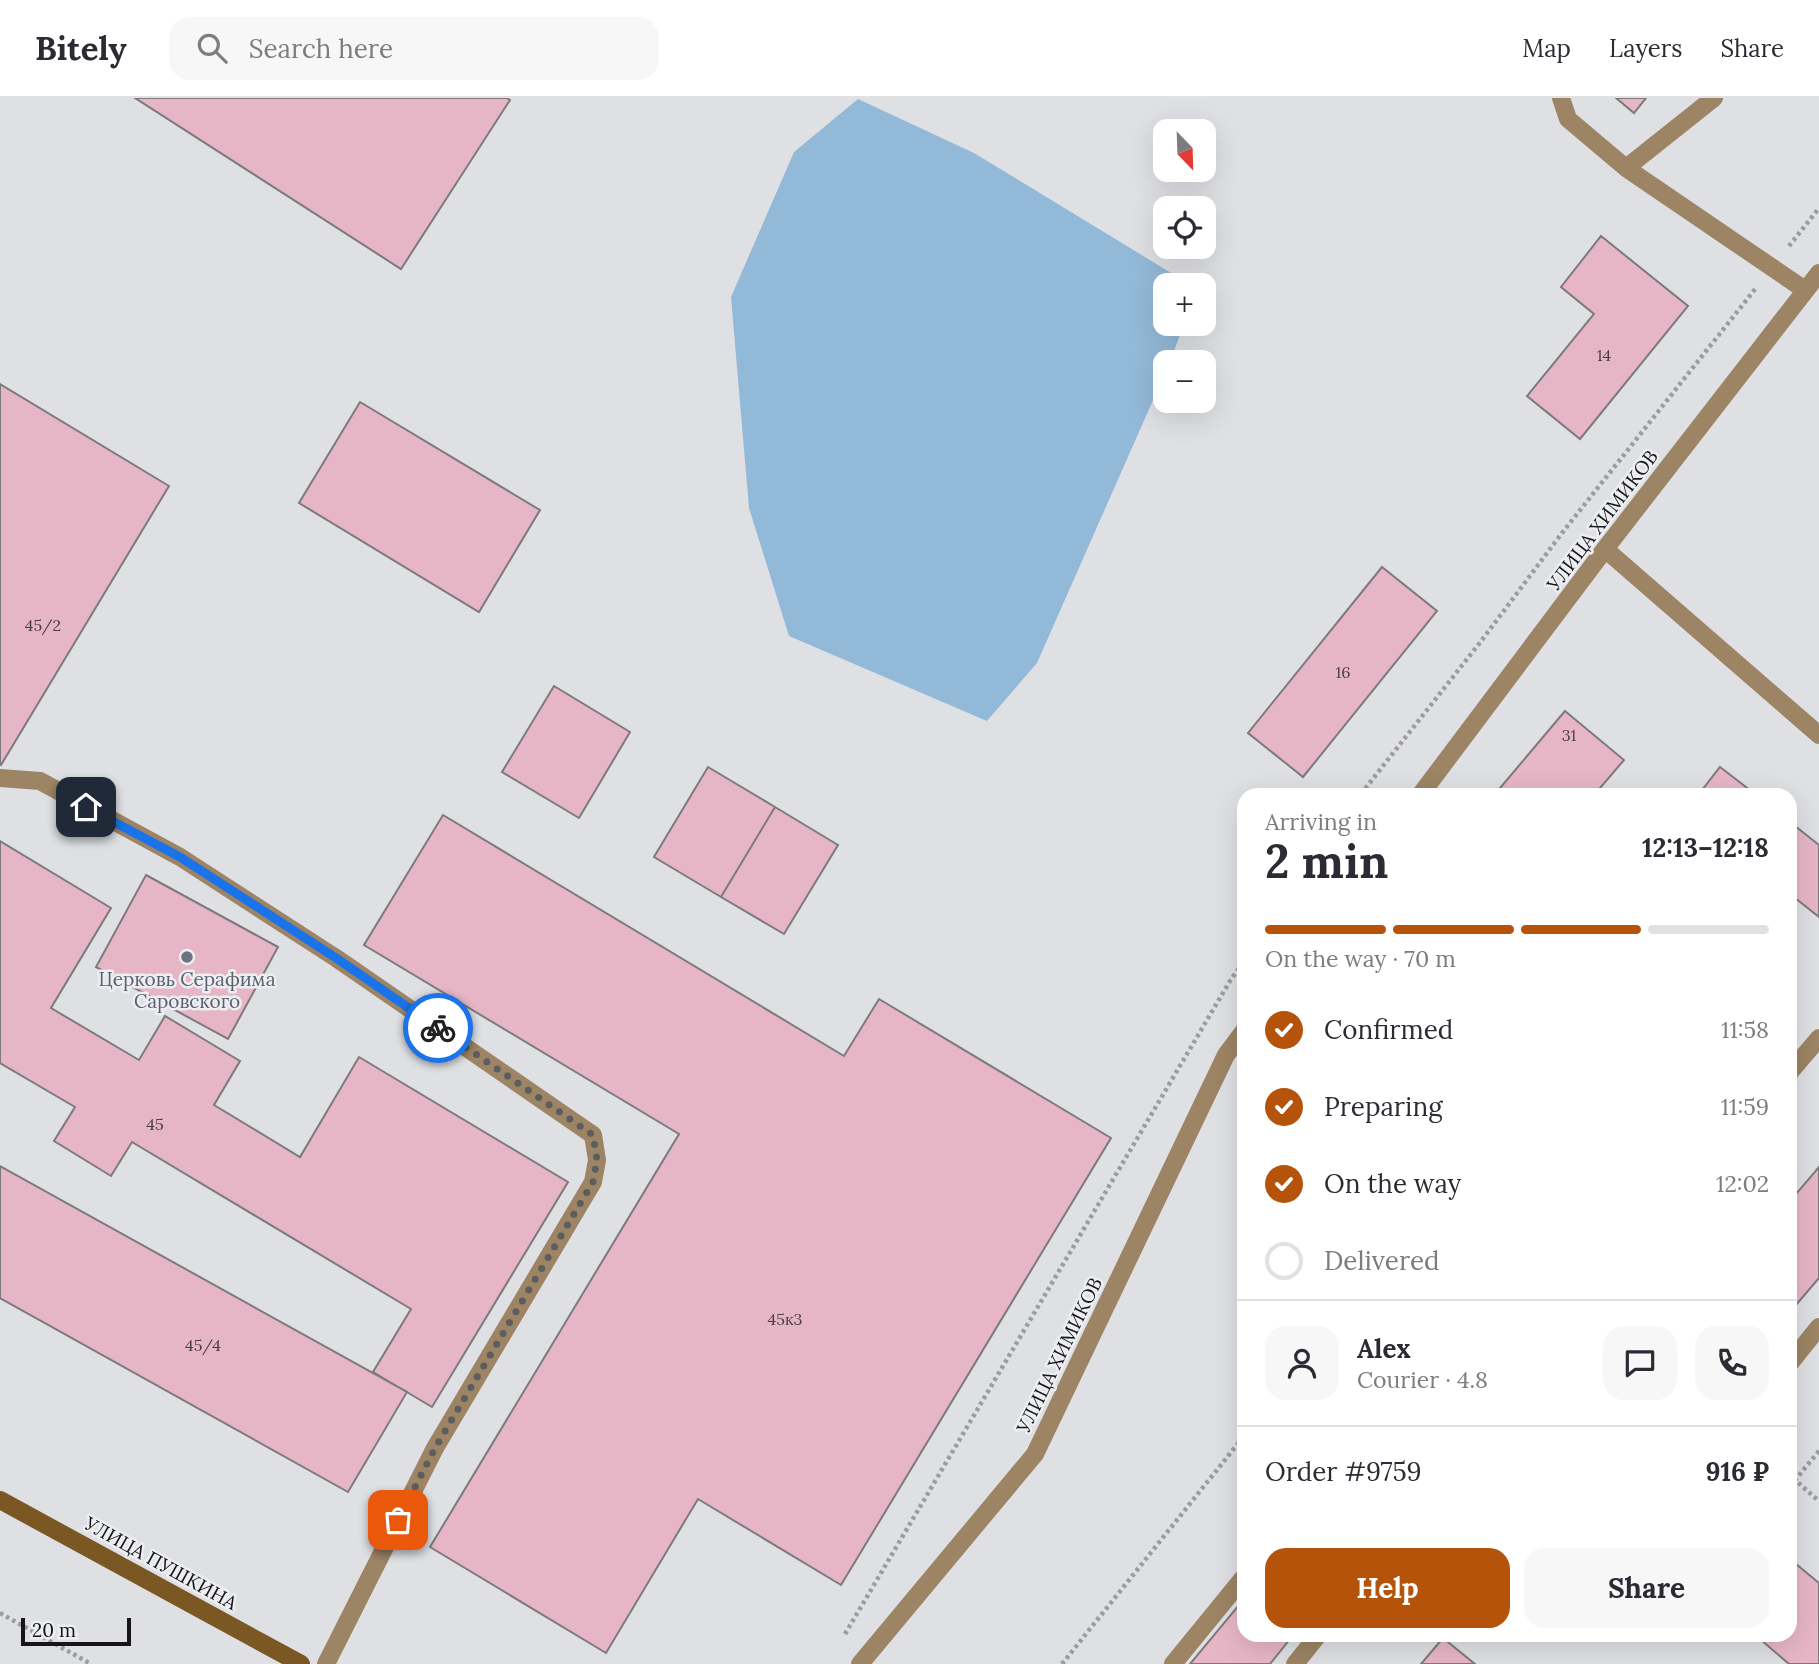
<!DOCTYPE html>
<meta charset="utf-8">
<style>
:root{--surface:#fff;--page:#f7f7f7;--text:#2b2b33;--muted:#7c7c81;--line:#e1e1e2;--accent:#b45309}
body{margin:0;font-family:Lora,serif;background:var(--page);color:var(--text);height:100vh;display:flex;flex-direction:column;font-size:26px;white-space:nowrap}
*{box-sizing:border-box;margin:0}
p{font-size:23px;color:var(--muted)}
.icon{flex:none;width:38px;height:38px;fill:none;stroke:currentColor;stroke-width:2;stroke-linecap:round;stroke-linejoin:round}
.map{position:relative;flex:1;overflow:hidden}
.side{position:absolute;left:1237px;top:690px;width:560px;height:854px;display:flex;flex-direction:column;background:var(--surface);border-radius:21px;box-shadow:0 7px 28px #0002}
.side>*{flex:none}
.needle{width:46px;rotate:157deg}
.controls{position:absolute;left:1153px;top:21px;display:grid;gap:14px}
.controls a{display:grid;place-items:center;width:63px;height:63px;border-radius:14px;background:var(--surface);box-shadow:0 7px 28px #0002;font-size:35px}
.scale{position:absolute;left:21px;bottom:18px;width:110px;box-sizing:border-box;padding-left:7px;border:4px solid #161618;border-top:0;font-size:19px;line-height:24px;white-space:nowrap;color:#161618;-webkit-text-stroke:5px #edeef1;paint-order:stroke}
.pin{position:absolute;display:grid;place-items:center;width:60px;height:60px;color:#fff;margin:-30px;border-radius:14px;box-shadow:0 4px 10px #0006}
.courier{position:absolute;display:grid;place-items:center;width:70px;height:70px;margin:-35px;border:5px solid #1a73e8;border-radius:50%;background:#fff;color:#222;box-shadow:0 2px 9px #0007}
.summary em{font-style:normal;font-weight:800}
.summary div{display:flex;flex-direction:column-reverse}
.summary{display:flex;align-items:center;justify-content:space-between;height:119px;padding:0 28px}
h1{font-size:46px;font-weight:800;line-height:52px}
.bar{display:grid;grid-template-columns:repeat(4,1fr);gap:10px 7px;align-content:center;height:84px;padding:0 28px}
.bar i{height:9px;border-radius:5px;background:var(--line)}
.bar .current{background:var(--accent)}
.bar p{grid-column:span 4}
.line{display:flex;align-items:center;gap:18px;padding:0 28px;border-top:2px solid var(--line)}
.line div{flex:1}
.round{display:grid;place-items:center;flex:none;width:74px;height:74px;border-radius:21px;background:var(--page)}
ol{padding:0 28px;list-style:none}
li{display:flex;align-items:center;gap:21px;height:77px}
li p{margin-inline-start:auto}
li .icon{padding:7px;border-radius:50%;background:var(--accent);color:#fff;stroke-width:4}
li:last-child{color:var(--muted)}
li i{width:38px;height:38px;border:4px solid var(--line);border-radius:50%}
.primary-button{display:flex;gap:14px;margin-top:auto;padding:14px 28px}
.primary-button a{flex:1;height:80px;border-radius:21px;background:var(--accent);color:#fff;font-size:28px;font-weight:800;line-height:80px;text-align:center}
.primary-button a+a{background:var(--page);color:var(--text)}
header{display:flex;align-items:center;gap:42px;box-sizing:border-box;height:98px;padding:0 35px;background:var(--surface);border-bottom:2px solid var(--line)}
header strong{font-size:33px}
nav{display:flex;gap:38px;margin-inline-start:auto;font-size:24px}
.search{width:490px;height:63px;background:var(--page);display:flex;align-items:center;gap:18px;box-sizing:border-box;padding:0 24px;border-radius:21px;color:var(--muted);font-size:26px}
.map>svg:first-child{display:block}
.water{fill:#93b9d8}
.building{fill:#e7b6c6;stroke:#7d7a7b;stroke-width:2}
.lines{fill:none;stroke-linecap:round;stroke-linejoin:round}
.path{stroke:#9c9ca0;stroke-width:4.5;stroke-dasharray:3.5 3.5;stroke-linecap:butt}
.lane{stroke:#9c8464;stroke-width:18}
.street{stroke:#9c8464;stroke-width:18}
.secondary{stroke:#7a5723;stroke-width:18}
.done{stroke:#5c5d5f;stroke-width:7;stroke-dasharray:0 12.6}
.route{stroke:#1a73e8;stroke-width:9}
.worship-dot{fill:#6b7280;stroke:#edeef1;stroke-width:2.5}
.labels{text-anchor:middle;stroke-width:5;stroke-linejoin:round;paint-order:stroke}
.number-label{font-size:16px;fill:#4a3e44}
.street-label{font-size:19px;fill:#161618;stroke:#edeef1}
.worship-label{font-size:19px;fill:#5b616d;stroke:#edeef1}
</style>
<header>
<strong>Bitely</strong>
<div class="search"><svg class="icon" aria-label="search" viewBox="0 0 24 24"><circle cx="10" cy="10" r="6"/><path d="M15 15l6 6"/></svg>Search here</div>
<nav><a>Map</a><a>Layers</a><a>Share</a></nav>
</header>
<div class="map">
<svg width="1819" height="1566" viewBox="0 0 1819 1566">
<rect width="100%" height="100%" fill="#dfe0e4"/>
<path class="water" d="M858,1L974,55L1191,187H1166V226H1184L1170,264H1166L1165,275L1037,565L987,623L789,538L749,410L731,199L794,54Z"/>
<path class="building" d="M135,0H507L510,2L401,171Z
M1616,0H1646L1634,15Z
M1601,138L1688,208L1580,341L1527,298L1594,216L1561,189Z
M0,286L169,388L1,667L0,666Z
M360,304L540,412L479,514L299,405Z
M1382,469L1437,513L1303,679L1248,635Z
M554,588L630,634L579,720L502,674Z
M1565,613L1624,662L1595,696H1495Z
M708,669L775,709L721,799L654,759Z
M1720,669L1755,696H1699Z
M775,709L838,747L784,836L721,799Z
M443,717L844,958L879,901L1111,1040L841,1487L698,1401L606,1555L430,1449L679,1036L364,847Z
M1790,724L1819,747V819L1790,796Z
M0,743L111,810L51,910L139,962L165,918L240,963L214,1007L300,1059L359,959L568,1084L432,1309L373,1274L411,1211L132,1044L111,1078L54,1043L75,1009L0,965Z
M146,777L278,849L228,941L96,869Z
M0,1068L407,1294L348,1394L0,1200Z
M1819,1069V1180L1790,1214V1103Z
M1790,1461L1819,1485V1566H1789L1754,1536H1790Z
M1244,1501V1536H1294L1270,1566H1190Z
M1443,1540L1475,1566H1421Z"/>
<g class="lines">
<path class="path" d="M1789,148L1819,110
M1361,696L1482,542L1562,435L1756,190
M1819,1353L1795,1382L1819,1403
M0,1515L91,1566
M845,1536L1230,883L1244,863
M1062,1566L1244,1338"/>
<path class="lane" d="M1561,0L1568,21L1626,70L1805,192
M1626,70L1714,0
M1605,451L1819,637
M0,680L40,683L180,759L336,860L593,1037L597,1062L593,1084L435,1350L326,1566
M1790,974L1819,940
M1790,1265L1819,1229
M1173,1566L1244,1479
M1295,1566L1319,1536"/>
<path class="street" d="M1421,696L1605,451L1819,175
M860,1566L1035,1356L1226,957L1244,933"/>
<path class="secondary" d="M0,1402L301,1566"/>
</g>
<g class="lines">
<path class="done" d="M398,1422L435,1350L593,1084L597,1062L593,1037L438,930"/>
<path class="route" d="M86,709L180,759L336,860L438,930"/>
</g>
<circle class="worship-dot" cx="187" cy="859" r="7"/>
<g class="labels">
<g class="number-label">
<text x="1604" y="263">14</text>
<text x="43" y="533">45/2</text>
<text x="1343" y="580">16</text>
<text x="1569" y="643">31</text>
<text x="155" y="1032">45</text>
<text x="785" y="1227">45к3</text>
<text x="203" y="1253">45/4</text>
</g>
<g class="street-label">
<text transform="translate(1602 422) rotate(-53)" y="7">УЛИЦА ХИМИКОВ</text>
<text transform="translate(1059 1257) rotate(-64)" y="7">УЛИЦА ХИМИКОВ</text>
<text transform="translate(161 1465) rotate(29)" y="7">УЛИЦА ПУШКИНА</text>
</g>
<g class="worship-label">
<text x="187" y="888">Церковь Серафима<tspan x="187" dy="22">Саровского</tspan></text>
</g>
</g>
</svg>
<div class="controls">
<a><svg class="needle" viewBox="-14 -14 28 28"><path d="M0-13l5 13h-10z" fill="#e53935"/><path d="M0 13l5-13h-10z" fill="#7c7c81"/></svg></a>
<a><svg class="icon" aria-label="locate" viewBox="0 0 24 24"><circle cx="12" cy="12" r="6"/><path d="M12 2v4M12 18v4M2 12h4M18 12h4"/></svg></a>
<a>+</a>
<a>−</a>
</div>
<div class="scale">20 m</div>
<div class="pin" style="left:398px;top:1422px;background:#ea580c"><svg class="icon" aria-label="bag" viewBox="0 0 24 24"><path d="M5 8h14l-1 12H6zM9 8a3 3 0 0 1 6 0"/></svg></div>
<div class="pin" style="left:86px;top:709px;background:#1f2937"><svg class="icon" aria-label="home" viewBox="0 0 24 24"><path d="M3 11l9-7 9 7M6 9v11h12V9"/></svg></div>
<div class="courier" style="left:438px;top:930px"><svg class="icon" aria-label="bike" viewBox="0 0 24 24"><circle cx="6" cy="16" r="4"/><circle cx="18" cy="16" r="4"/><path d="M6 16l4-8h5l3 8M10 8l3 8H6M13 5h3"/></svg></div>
<section class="side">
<div class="summary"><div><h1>2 min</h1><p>Arriving in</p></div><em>12:13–12:18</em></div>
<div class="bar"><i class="current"></i><i class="current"></i><i class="current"></i><i></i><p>On the way · 70 m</p></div>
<ol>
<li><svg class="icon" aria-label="check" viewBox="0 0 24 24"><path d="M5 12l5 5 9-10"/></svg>Confirmed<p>11:58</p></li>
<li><svg class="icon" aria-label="check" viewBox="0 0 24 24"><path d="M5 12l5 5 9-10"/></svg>Preparing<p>11:59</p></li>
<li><svg class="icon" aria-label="check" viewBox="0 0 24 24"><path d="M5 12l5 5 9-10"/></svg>On the way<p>12:02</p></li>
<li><i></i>Delivered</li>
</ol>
<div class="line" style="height:126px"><a class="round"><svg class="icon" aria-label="person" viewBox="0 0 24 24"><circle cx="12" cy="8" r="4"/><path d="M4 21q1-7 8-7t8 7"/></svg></a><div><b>Alex</b><p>Courier · 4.8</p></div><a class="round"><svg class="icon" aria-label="chat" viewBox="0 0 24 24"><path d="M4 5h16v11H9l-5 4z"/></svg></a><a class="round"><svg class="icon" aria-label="phone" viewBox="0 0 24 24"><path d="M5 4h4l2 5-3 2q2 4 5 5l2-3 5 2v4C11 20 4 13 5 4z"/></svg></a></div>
<div class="line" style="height:91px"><div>Order #9759</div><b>916 ₽</b></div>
<div class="primary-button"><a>Help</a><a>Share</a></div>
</section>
</div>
